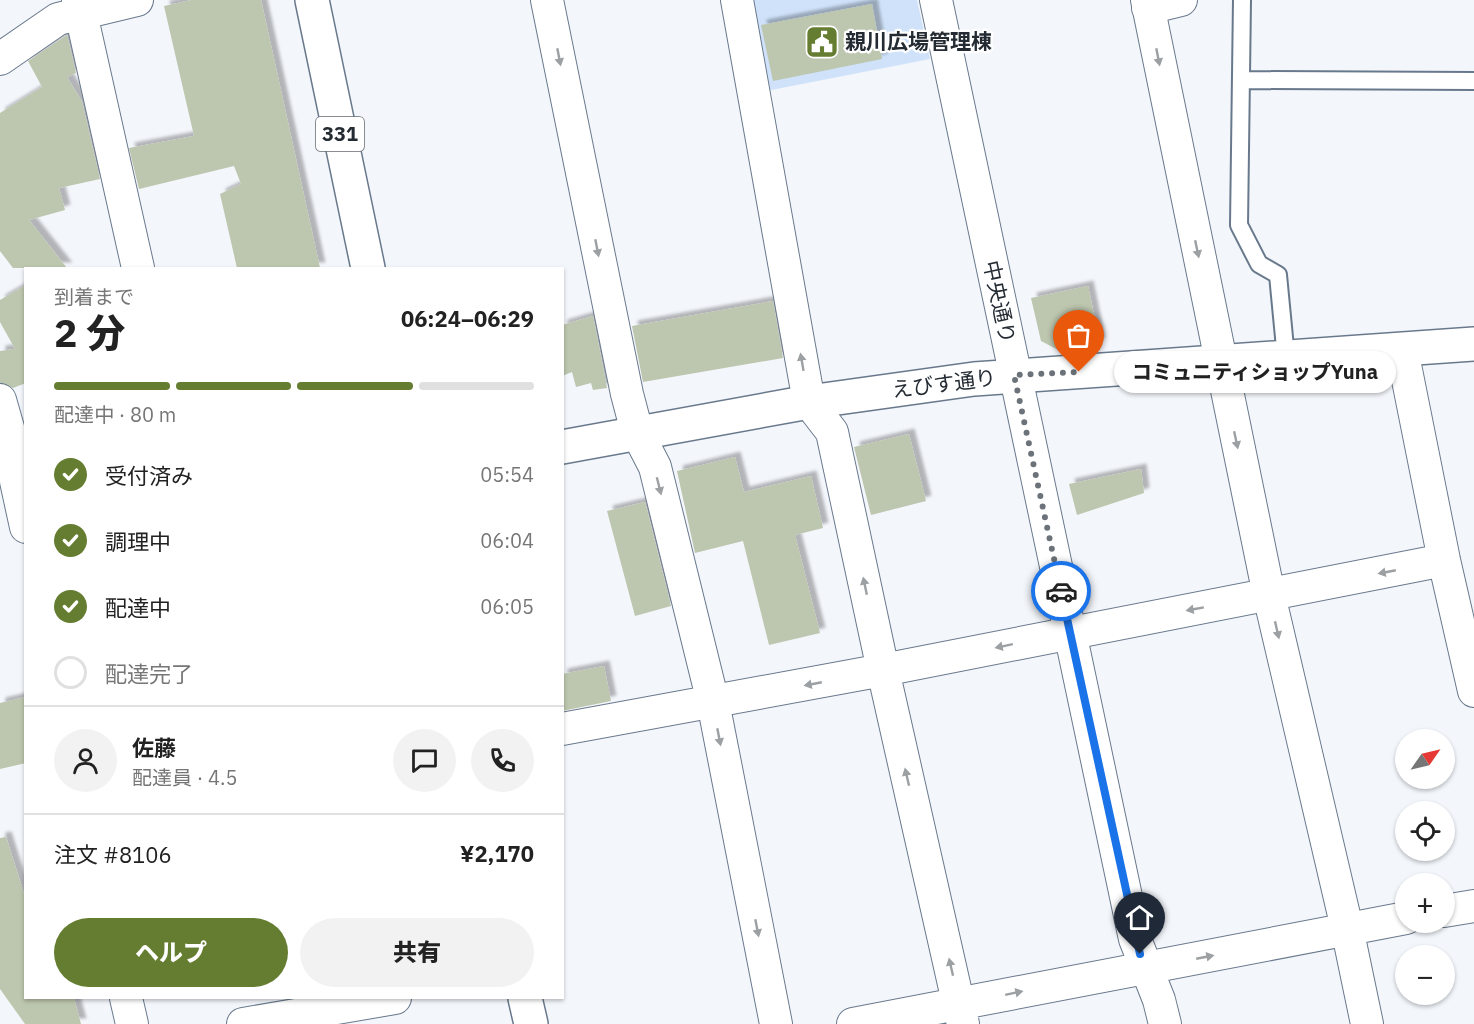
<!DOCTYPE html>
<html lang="ja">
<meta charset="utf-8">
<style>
:root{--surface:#fff;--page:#f2f2f2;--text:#222;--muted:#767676;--line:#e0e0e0;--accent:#657d30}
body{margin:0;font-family:"IBM Plex Sans","Noto Sans JP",sans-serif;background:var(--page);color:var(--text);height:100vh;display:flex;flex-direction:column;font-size:22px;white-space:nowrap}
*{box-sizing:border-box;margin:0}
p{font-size:20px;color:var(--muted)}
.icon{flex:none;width:33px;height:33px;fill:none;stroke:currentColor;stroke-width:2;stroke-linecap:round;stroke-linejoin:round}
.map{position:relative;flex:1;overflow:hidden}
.drawer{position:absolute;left:24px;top:267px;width:540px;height:732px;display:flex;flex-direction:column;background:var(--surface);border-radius:0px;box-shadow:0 2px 4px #0004}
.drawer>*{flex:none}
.needle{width:39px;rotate:56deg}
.controls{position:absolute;left:1395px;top:729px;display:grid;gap:12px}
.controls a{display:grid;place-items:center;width:60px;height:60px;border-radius:50%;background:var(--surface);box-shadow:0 2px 4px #0004;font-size:30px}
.pin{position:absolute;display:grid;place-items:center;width:51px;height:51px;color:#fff;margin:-62px -26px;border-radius:50% 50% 50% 0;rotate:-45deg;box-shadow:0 0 6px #0007}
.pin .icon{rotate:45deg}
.courier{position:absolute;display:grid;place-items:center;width:60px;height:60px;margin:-30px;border:4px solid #1a73e8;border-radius:50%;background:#fff;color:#222;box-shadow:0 2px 8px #0007}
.bubble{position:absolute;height:42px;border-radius:21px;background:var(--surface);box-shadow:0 2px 4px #0004;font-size:20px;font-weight:800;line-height:42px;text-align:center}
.headline em{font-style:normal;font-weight:800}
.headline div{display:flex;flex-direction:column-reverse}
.headline{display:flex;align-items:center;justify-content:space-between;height:102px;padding:0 30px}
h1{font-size:39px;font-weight:800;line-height:45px}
.bar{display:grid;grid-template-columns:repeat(4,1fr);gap:9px 6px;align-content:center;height:72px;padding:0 30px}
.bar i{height:8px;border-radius:4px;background:var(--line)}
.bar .current{background:var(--accent)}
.bar p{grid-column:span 4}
.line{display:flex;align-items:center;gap:15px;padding:0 30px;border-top:2px solid var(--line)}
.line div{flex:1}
.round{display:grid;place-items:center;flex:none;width:63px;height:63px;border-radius:32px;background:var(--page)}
ol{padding:0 30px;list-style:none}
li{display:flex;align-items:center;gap:18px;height:66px}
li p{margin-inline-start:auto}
li .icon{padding:6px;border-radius:50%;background:var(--accent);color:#fff;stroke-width:4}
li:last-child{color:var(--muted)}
li i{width:33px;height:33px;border:3px solid var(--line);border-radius:50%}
.button{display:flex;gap:12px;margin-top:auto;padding:12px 30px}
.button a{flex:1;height:69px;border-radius:36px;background:var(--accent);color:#fff;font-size:24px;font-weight:800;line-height:69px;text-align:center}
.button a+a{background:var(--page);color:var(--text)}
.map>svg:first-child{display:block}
.green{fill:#cfe2fa}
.building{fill:#bdc6ae;filter:url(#shadow)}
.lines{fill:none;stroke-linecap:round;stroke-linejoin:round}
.lane-casing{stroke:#69798c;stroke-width:20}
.street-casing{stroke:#69798c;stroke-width:34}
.secondary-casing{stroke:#69798c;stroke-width:36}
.highway-casing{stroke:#69798c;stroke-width:36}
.lane{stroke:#fff;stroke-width:16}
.street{stroke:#fff;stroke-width:32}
.secondary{stroke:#fff;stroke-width:33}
.highway{stroke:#fff;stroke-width:33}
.oneway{fill:#9ca0a3}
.done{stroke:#6c7279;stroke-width:6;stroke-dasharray:0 10.8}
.route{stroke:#1a73e8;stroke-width:8}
.labels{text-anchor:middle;stroke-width:4.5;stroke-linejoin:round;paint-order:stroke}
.shield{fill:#fff;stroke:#666b70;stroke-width:1.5}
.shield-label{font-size:20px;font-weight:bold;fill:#242b33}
.poi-label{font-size:21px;font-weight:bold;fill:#242b33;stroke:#fff;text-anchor:start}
.street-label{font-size:21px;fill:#242b33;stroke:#fff}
</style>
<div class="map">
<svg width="1474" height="1024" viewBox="0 0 1474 1024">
<defs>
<filter id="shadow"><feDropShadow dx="5.5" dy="-5.5" stdDeviation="1.5" flood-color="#0004"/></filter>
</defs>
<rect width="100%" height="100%" fill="#f3f6fb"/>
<path class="green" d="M749,0H917L930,59L766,91Z"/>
<path class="building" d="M192,0H261L320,268H237L220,194L241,184L234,166L139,189L129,148L194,136L164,6Z
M872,4L882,59L773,81L761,25Z
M67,35L76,73L67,77L82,102L100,179L59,188L65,210L29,220L67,268H13L0,251V113L42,87L28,61Z
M26,285V383L13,388L0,383V351L15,349L0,322V300Z
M1088,286L1100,343L1062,352L1041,341L1031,298Z
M773,301L783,358L643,382L632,326Z
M593,316L607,388L593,390L591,383L576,387L572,372L562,376V325Z
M909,434L926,501L871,515L854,447Z
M735,457L744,492L811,476L823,528L795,535L820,633L769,645L743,541L695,553L677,471Z
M1141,469L1144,493L1077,515L1069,484Z
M645,502L671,606L635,616L607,511Z
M604,666L611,701L562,711V674Z
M26,697V763L0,769V703Z
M6,837L26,900V998H74L81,1024H25L0,989V838Z"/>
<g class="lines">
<g class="lane-casing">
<path id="lane" d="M1242,0L1239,225L1259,264L1278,275L1286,358
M1241,80L1474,81"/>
</g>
<g class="street-casing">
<path id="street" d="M78,0L138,268
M547,0L627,394L637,432L655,467L713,702L776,1024
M737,0L809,402L832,432L883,670L963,1024
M936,0L1135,939L1159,1000L1165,1024
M1147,0L1269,595L1347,928L1367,1024
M1148,8L1181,0
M0,59L58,19L137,0
M1402,350L1444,560L1474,691
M0,400L16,456V481L26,527
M562,729L883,670L1444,560
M1444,911L1474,906
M126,998L132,1024
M243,1024L395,998
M853,1024L1406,918"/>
</g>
<g class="secondary-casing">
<path id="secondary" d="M562,447L809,402L974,379L1474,344"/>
</g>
<g class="highway-casing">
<path id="highway" d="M312,0L368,268
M525,998L531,1024"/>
</g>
<use href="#lane" class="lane"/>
<use href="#street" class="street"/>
<use href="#secondary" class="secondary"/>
<use href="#highway" class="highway"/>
</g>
<defs><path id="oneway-solid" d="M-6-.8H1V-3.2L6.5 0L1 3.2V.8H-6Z" transform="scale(1.5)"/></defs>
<g class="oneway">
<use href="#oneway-solid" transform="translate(559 57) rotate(79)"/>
<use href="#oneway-solid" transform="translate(1158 57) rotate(79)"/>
<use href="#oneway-solid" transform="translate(597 248) rotate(79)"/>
<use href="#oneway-solid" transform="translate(1197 249) rotate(78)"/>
<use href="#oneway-solid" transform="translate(802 362) rotate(-100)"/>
<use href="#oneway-solid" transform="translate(1236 440) rotate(78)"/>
<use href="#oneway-solid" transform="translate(659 486) rotate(76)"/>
<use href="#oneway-solid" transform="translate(1387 572) rotate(169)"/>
<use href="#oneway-solid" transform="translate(865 586) rotate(-102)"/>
<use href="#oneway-solid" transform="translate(1195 609) rotate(170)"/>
<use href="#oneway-solid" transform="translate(1277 630) rotate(77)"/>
<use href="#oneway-solid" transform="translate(1004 646) rotate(168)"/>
<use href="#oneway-solid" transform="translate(813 684) rotate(169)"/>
<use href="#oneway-solid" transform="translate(719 737) rotate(79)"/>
<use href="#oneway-solid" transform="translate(907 777) rotate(-103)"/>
<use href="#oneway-solid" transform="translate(757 928) rotate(79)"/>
<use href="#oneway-solid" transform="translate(1205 957) rotate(-11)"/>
<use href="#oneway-solid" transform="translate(951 967) rotate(-103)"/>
<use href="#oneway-solid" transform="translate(1014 993) rotate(-12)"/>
</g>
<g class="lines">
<path class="done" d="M1061,591L1014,375L1079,372"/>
<path class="route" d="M1061,591L1140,954"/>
</g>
<defs>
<g id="civic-square" transform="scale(1.725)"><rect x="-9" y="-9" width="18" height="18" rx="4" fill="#657d30" stroke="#fff"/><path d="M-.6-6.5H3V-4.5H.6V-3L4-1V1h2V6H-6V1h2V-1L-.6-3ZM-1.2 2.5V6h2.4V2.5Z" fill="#fff"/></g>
</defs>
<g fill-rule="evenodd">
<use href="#civic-square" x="822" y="42"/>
</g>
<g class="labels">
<rect class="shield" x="316" y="117" width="48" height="34" rx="4.5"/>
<g class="shield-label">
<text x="340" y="141">331</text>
</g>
<g class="poi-label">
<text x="845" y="49">親川広場管理棟</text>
</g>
<g class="street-label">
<text transform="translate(999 302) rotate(78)" y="7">中央通り</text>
<text transform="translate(944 384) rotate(-7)" y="7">えびす通り</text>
</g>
</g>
</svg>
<div class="controls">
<a><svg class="needle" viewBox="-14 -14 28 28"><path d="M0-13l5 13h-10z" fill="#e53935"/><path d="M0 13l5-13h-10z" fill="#767676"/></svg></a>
<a><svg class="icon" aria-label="locate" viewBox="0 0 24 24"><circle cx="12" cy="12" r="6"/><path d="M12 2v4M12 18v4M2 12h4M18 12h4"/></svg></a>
<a>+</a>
<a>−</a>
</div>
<div class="pin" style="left:1079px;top:372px;background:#ea580c"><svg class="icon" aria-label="bag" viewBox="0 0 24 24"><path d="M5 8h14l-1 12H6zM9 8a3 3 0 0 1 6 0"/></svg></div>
<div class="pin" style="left:1140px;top:954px;background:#1f2937"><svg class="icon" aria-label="home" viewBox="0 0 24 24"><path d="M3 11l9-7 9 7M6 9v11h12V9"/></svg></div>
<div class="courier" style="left:1061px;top:591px"><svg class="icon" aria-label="car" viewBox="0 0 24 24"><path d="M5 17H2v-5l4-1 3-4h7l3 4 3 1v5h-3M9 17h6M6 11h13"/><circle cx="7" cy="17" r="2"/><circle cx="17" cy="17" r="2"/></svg></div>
<div class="bubble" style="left:1114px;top:351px;width:282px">コミュニティショップYuna</div>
<section class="drawer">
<div class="headline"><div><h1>2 分</h1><p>到着まで</p></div><em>06:24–06:29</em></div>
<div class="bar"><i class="current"></i><i class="current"></i><i class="current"></i><i></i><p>配達中 · 80 m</p></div>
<ol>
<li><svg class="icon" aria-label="check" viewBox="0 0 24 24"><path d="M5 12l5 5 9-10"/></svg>受付済み<p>05:54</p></li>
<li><svg class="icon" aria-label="check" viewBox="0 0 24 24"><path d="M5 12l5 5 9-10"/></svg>調理中<p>06:04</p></li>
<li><svg class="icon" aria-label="check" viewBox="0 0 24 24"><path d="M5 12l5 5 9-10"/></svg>配達中<p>06:05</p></li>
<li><i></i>配達完了</li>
</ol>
<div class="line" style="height:108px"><a class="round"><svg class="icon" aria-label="person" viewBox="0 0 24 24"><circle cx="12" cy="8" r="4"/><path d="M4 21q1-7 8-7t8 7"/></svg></a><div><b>佐藤</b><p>配達員 · 4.5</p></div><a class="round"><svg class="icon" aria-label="chat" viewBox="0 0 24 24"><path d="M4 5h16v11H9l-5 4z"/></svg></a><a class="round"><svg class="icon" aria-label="phone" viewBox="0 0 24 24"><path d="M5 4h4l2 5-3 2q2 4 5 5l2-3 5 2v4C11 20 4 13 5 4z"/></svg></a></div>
<div class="line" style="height:78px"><div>注文 #8106</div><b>¥2,170</b></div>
<div class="button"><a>ヘルプ</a><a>共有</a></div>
</section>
</div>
